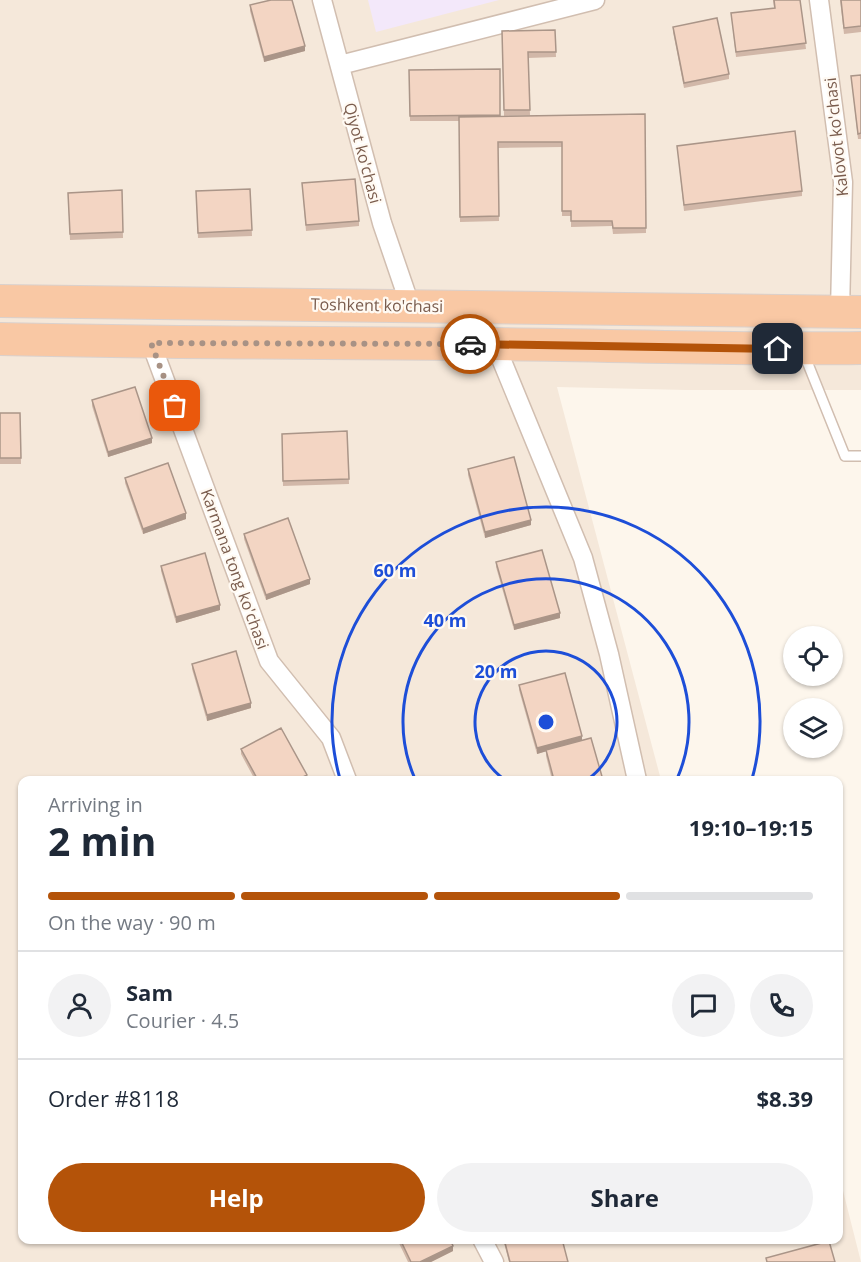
<!DOCTYPE html>
<meta charset="utf-8">
<style>
:root{--surface:#fff;--page:#f2f2f3;--text:#1f2937;--muted:#747a83;--line:#e0e1e3;--accent:#b45309}
body{margin:0;font-family:"Open Sans",sans-serif;background:var(--page);color:var(--text);height:100vh;display:flex;flex-direction:column;font-size:22px;white-space:nowrap}
*{box-sizing:border-box;margin:0}
p{font-size:20px;color:var(--muted)}
.icon{flex:none;width:33px;height:33px;fill:none;stroke:currentColor;stroke-width:2;stroke-linecap:round;stroke-linejoin:round}
.map{position:relative;flex:1;overflow:hidden}
.panel{position:absolute;left:18px;top:776px;width:825px;height:468px;display:flex;flex-direction:column;background:var(--surface);border-radius:12px;box-shadow:0 2px 4px #0004}
.panel>*{flex:none}
.tools{position:absolute;left:783px;top:626px;display:grid;gap:12px}
.tools a{display:grid;place-items:center;width:60px;height:60px;border-radius:50%;background:var(--surface);box-shadow:0 2px 4px #0004;font-size:30px}
.pin{position:absolute;display:grid;place-items:center;width:51px;height:51px;color:#fff;margin:-26px;border-radius:12px;box-shadow:0 3px 9px #0006}
.courier{position:absolute;display:grid;place-items:center;width:60px;height:60px;margin:-30px;border:4px solid #b45309;border-radius:50%;background:#fff;color:#222;box-shadow:0 2px 8px #0007}
.summary em{font-style:normal;font-weight:700}
.summary div{display:flex;flex-direction:column-reverse}
.summary{display:flex;align-items:center;justify-content:space-between;height:102px;padding:0 30px}
h1{font-size:39px;font-weight:700;line-height:45px}
.bar{display:grid;grid-template-columns:repeat(4,1fr);gap:9px 6px;align-content:center;height:72px;padding:0 30px}
.bar i{height:8px;border-radius:4px;background:var(--line)}
.bar .on{background:var(--accent)}
.bar p{grid-column:span 4}
.line{display:flex;align-items:center;gap:15px;padding:0 30px;border-top:2px solid var(--line)}
.line div{flex:1}
.round{display:grid;place-items:center;flex:none;width:63px;height:63px;border-radius:32px;background:var(--page)}
.button{display:flex;gap:12px;margin-top:auto;padding:12px 30px}
.button a{flex:1;height:69px;border-radius:36px;background:var(--accent);color:#fff;font-size:24px;font-weight:700;line-height:69px;text-align:center}
.button a+a{background:var(--page);color:var(--text)}
.map>svg:first-child{display:block}
.residential{fill:#f5e8da}
.education{fill:#f3e8fa}
.lines{fill:none;stroke-linecap:round;stroke-linejoin:round}
.service-casing{stroke:#d1beb0;stroke-width:12}
.minor-casing{stroke:#d1beb0;stroke-width:21}
.trunk-casing{stroke:#dad1cd;stroke-width:34}
.service{stroke:#fff;stroke-width:9}
.minor{stroke:#fff;stroke-width:18}
.trunk{stroke:#f9c8a4;stroke-width:32}
.wall{fill:#d1b7a8}
.shaded-wall{fill:#aa9588}
.building{fill:#f3d5c3;stroke:#aa9588;stroke-width:1.5}
.done{stroke:#a89285;stroke-width:6;stroke-dasharray:0 10.8}
.route{stroke:#b45309;stroke-width:8}
.ring{fill:none;stroke:#1d4ed8;stroke-width:3}
.labels{text-anchor:middle;stroke-width:4.5;stroke-linejoin:round;paint-order:stroke}
.street-label{font-size:16px;fill:#7a5c4d;stroke:#fffaf3}
.centre{fill:#1d4ed8;stroke:#fffaf3;stroke-width:3}
.ring-label{font-size:18px;text-anchor:middle;font-weight:bold;fill:#1d4ed8;stroke:#fffaf3;stroke-width:4.5;stroke-linejoin:round;paint-order:stroke}
</style>
<div class="map">
<svg width="861" height="1262" viewBox="0 0 861 1262">
<rect width="100%" height="100%" fill="#fdf6ec"/>
<path class="residential" d="M0,0H861V390H686L557,387L661,780H22V1239H838L839,1175L861,1262H0Z"/>
<path class="education" d="M368,0H499L376,32Z"/>
<g class="lines">
<g class="service-casing">
<path id="service" d="M804,354L845,456H861"/>
</g>
<g class="minor-casing">
<path id="minor" d="M322,0L382,223L410,305
M819,0L843,182L840,311
M340,65L595,0
M151,343L269,661L331,738L347,780
M495,344L583,558L609,654L637,780
M482,1239L494,1262"/>
</g>
<g class="trunk-casing">
<path id="trunk" d="M0,301L861,312
M0,339C165,343 329,343 494,344C616,345 739,350 861,348"/>
</g>
<use href="#service" class="service"/>
<use href="#minor" class="minor"/>
<use href="#trunk" class="trunk"/>
</g>
<path class="wall" d="M773,0H800L806,49L736,57L731,13L774,8Z
M840,0H861V32L844,34Z
M250,5L305,51L264,62L250,11Z
M673,27L729,74V79L684,88L673,32Z
M555,30L556,57L528,58L530,115L504,116L502,31Z
M500,69V116L645,114L646,233L613,234L612,226L571,227V216H562V147L498,148L499,221L460,222L459,121H410L409,70Z
M861,75V139H858L851,76Z
M677,146L802,191V196L684,211Z
M302,183L359,221V226L306,231Z
M250,189L252,236L198,238L196,191Z
M122,190L123,238L70,240L68,193Z
M92,400L152,443L108,457L92,406Z
M0,413H20L21,464H0Z
M347,431L349,484L283,486L282,434Z
M468,469L531,525L485,538L468,475Z
M125,478L186,519L143,534L125,483Z
M244,534L310,584L266,600L244,539Z
M496,562L560,618L514,630L496,567Z
M161,566L220,610L176,623L161,571Z
M192,664L251,708L207,721L192,669Z
M519,685L582,740L603,780H552L546,756V751L537,754L519,690Z
M241,749L307,780H255L241,754Z
M397,1239H450L453,1251L431,1262H408Z
M503,1239H562L568,1262H509Z"/>
<path class="shaded-wall" d="M305,46V51L264,62V57Z
M152,438V443L108,457V452Z
M186,513V519L143,534V529Z
M531,520V525L485,538V532Z
M310,579V584L266,600V595Z
M220,605V610L176,623V617Z
M560,613V618L514,630V625Z
M251,703V708L207,721V715Z
M582,736V741L537,754V748Z
M307,775V780H297Z
M453,1246V1251L431,1262H420Z"/>
<path class="building" d="M271,0H292L305,46L264,57L250,5Z
M774,0H800L806,43L736,52L731,13L775,8Z
M841,0H861V26L844,28Z
M717,18L729,74L684,83L673,27Z
M555,30L556,52H528L530,110H504L502,31Z
M500,69V115L410,116L409,70Z
M861,75V133L858,134L851,76Z
M645,114L646,228H613L612,221H571V211H562V142H498L499,216L460,217L459,117Z
M795,131L802,191L684,205L677,146Z
M355,179L359,221L306,225L302,183Z
M250,189L252,230L198,233L196,191Z
M122,190L123,232L70,234L68,193Z
M135,387L152,438L108,452L92,400Z
M0,413H20L21,458H0Z
M347,431L349,479L283,481L282,434Z
M514,457L531,520L485,532L468,469Z
M168,463L186,513L143,529L125,478Z
M288,518L310,579L266,595L244,534Z
M542,550L560,613L514,625L496,562Z
M205,553L220,605L176,617L161,566Z
M236,651L251,703L207,715L192,664Z
M565,673L582,736L537,748L519,685Z
M281,728L307,775L297,780H258L241,749Z
M591,738L603,780H554L546,750Z
M400,1239H450L453,1246L420,1262H411Z
M504,1239H562L568,1262H510Z
M829,1241L835,1262H767L766,1258Z"/>
<g class="lines">
<path class="done" d="M175,406L151,343L470,344"/>
<path class="route" d="M470,344L778,349"/>
</g>
<g class="ring">
<path d="M505 780A71 71 0 1 1 587 780"/>
<path d="M415 779A143 143 0 1 1 677 779"/>
<path d="M340 779A214 214 0 1 1 752 779"/>
</g>
<g class="labels">
<g class="street-label">
<text transform="translate(836 137) rotate(-96)" y="6">Kalovot ko'chasi</text>
<text transform="translate(363 153) rotate(75)" y="6">Qiyot ko'chasi</text>
<text transform="translate(377 305) rotate(1)" y="6">Toshkent ko'chasi</text>
<text transform="translate(235 569) rotate(70)" y="6">Karmana tong ko'chasi</text>
</g>
</g>
<circle cx="546" cy="722" r="9" class="centre"/>
<g class="ring-label">
<text x="395" y="577">60 m</text>
<text x="445" y="627">40 m</text>
<text x="496" y="678">20 m</text>
</g>
</svg>
<div class="tools">
<a><svg class="icon" aria-label="locate" viewBox="0 0 24 24"><circle cx="12" cy="12" r="6"/><path d="M12 2v4M12 18v4M2 12h4M18 12h4"/></svg></a>
<a><svg class="icon" aria-label="layers" viewBox="0 0 24 24"><path d="M12 4l9 5-9 5-9-5zM3 14l9 5 9-5"/></svg></a>
</div>
<div class="pin" style="left:175px;top:406px;background:#ea580c"><svg class="icon" aria-label="bag" viewBox="0 0 24 24"><path d="M5 8h14l-1 12H6zM9 8a3 3 0 0 1 6 0"/></svg></div>
<div class="pin" style="left:778px;top:349px;background:#1f2937"><svg class="icon" aria-label="home" viewBox="0 0 24 24"><path d="M3 11l9-7 9 7M6 9v11h12V9"/></svg></div>
<div class="courier" style="left:470px;top:344px"><svg class="icon" aria-label="car" viewBox="0 0 24 24"><path d="M5 17H2v-5l4-1 3-4h7l3 4 3 1v5h-3M9 17h6M6 11h13"/><circle cx="7" cy="17" r="2"/><circle cx="17" cy="17" r="2"/></svg></div>
<section class="panel">
<div class="summary"><div><h1>2 min</h1><p>Arriving in</p></div><em>19:10–19:15</em></div>
<div class="bar"><i class="on"></i><i class="on"></i><i class="on"></i><i></i><p>On the way · 90 m</p></div>
<div class="line" style="height:108px"><a class="round"><svg class="icon" aria-label="person" viewBox="0 0 24 24"><circle cx="12" cy="8" r="4"/><path d="M4 21q1-7 8-7t8 7"/></svg></a><div><b>Sam</b><p>Courier · 4.5</p></div><a class="round"><svg class="icon" aria-label="chat" viewBox="0 0 24 24"><path d="M4 5h16v11H9l-5 4z"/></svg></a><a class="round"><svg class="icon" aria-label="phone" viewBox="0 0 24 24"><path d="M5 4h4l2 5-3 2q2 4 5 5l2-3 5 2v4C11 20 4 13 5 4z"/></svg></a></div>
<div class="line" style="height:78px"><div>Order #8118</div><b>$8.39</b></div>
<div class="button"><a>Help</a><a>Share</a></div>
</section>
</div>
